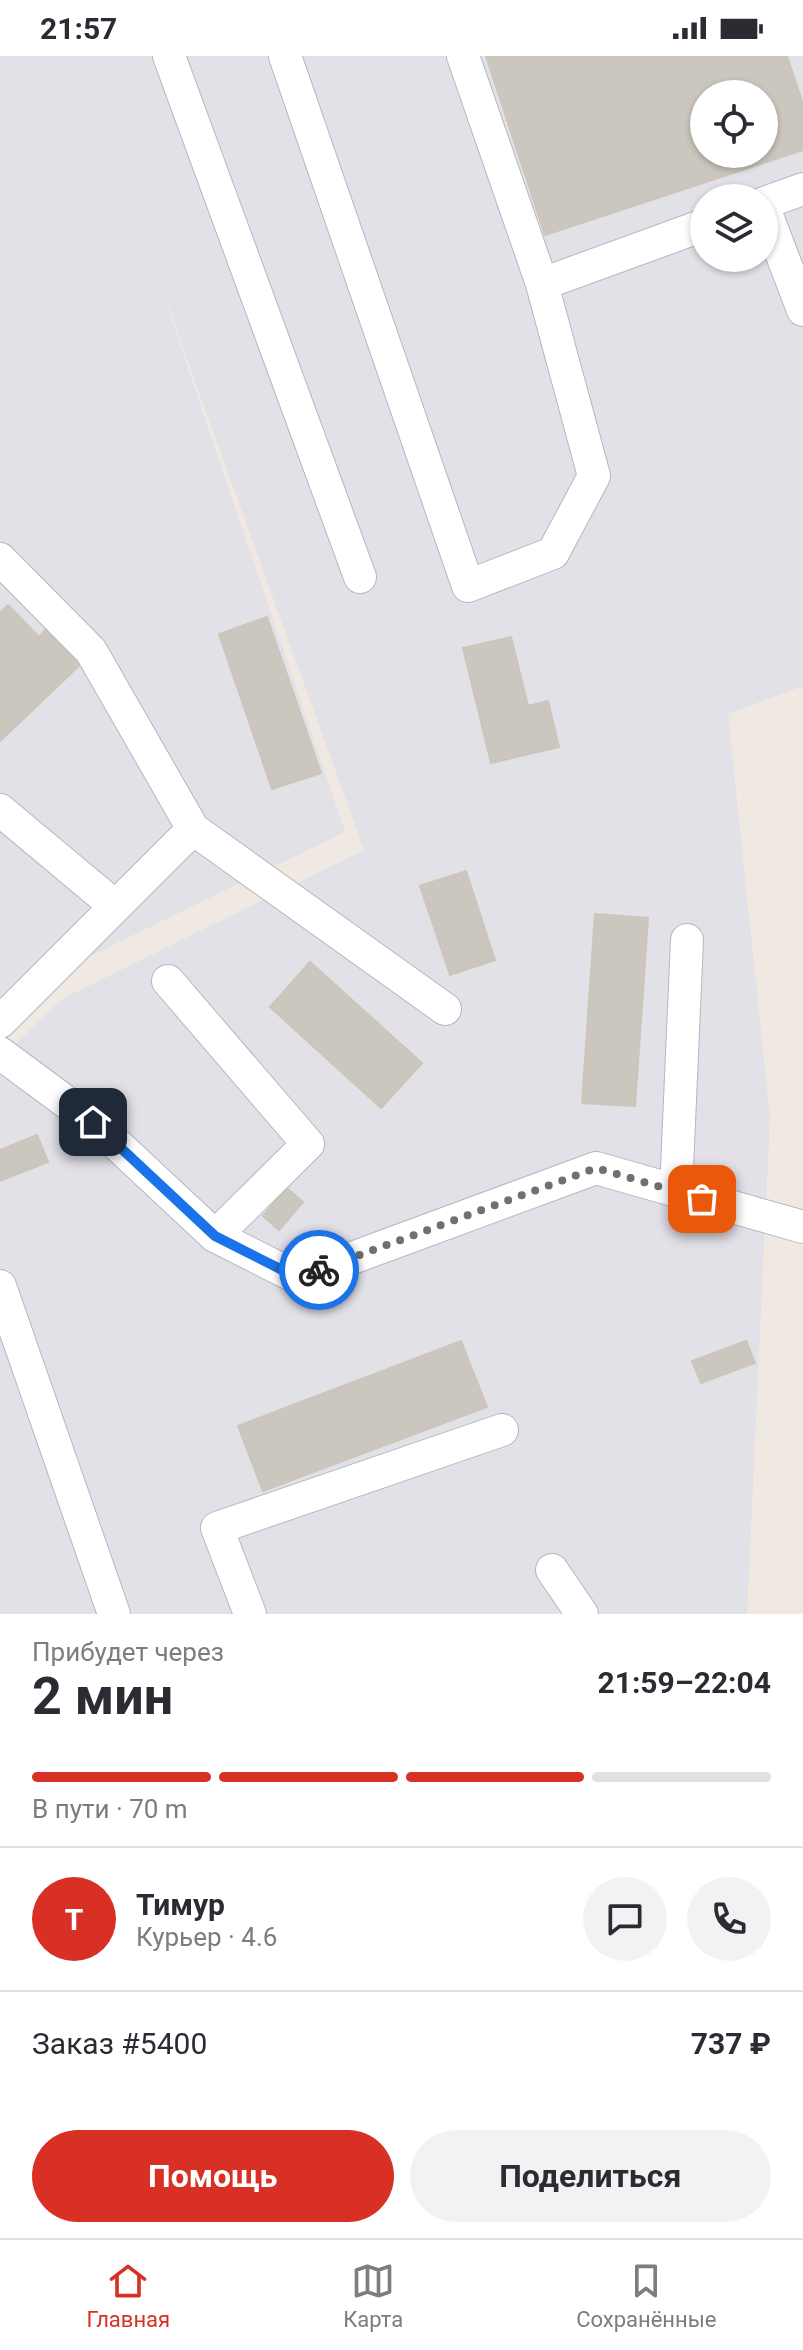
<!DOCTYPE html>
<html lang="ru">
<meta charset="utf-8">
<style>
:root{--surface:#fff;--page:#f2f2f3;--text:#2b2b33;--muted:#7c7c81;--line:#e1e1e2;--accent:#d93025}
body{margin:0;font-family:Roboto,sans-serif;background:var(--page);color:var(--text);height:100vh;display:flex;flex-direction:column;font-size:30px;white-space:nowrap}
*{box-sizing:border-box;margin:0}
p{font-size:26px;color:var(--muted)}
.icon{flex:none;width:44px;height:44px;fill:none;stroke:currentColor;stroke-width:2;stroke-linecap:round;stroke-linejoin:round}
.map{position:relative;height:1558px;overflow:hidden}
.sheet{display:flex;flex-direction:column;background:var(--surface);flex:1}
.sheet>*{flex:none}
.tools{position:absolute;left:690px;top:24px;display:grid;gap:16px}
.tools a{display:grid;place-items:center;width:88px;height:88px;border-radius:50%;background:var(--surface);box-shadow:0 2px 6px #0004;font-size:40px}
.pin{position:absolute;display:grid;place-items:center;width:68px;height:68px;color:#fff;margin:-34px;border-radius:16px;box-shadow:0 4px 12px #0006}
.courier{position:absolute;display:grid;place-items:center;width:80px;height:80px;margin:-40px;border:6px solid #1a73e8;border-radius:50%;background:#fff;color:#222;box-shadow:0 2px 10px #0007}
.headline em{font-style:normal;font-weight:700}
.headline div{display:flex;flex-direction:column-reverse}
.headline{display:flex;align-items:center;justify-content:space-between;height:136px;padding:0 32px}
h1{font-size:52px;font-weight:700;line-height:60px}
.bar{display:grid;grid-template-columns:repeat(4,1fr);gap:12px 8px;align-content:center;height:96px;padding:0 32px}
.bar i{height:10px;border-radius:6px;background:var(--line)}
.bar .current{background:var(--accent)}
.bar p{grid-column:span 4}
.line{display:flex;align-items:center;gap:20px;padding:0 32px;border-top:2px solid var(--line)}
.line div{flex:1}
.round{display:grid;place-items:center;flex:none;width:84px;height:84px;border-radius:42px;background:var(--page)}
.button{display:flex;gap:16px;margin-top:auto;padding:16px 32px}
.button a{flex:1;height:92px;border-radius:48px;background:var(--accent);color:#fff;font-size:32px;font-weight:700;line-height:92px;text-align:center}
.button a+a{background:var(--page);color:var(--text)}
.status{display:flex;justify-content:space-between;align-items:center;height:56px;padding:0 40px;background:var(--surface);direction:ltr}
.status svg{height:22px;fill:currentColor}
.tab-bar{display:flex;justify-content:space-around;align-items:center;height:112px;border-top:2px solid var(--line);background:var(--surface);font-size:22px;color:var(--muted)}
.tab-bar a{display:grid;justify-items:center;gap:4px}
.tab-bar .current{color:var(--accent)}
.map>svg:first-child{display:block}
.industrial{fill:#e3e1e8;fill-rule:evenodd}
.building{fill:#cbc7bf;stroke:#cbc5ba;stroke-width:2;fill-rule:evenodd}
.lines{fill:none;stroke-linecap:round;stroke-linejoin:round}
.minor-casing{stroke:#b4b7c1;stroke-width:34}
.minor{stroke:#fff;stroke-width:32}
.done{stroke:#726f6d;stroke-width:8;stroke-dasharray:0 14.4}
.route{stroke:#1a73e8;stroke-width:10}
</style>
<div class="status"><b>21:57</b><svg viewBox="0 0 49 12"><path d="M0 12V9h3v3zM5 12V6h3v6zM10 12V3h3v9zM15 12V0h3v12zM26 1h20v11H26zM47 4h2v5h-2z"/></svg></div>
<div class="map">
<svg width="803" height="1558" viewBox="0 0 803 1558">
<rect width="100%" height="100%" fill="#efe9e1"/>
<path class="industrial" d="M0,0H803V630L728,658L770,1061L747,1558H0V1003L62,943L364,794L152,206L345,776L0,944ZM704,38H764V98H704ZM704,142H764V202H704Z"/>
<path class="building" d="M486,0H787L803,48V94L545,179ZM704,38H764V98H704Z
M8,549L39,581L48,571L82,607L0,685V557Z
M267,561L321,717L272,733L219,578Z
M511,581L528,650L548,645L559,691L491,707L463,592Z
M466,815L495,904L450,919L420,830Z
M595,858L648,862L635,1050L582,1047Z
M310,906L422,1007L381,1052L270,951Z
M37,1079L48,1106L0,1125V1094Z
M287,1132L303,1146L279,1174L263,1160Z
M461,1285L487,1351L263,1435L238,1370Z
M746,1285L755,1307L701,1327L692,1305Z"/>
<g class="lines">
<g class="minor-casing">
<path id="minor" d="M169,0L360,521
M285,0L468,530L553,497L594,420L542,228L704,169
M463,0L542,228
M764,147L803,133
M764,152L803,254
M0,503L91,595L193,773L0,966
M0,754L115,850
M193,773L445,953
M168,925L308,1088L215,1180
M0,997L93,1066L215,1180L298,1222L596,1112L803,1171
M676,1135L687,884
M0,1230L114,1558
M552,1514L582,1558
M250,1558L217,1472L502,1374"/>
</g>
<use href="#minor" class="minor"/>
</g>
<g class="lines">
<path class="done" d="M319,1214L596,1112L702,1143"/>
<path class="route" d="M93,1066L215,1180L298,1222L319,1214"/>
</g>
</svg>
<div class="tools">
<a><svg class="icon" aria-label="locate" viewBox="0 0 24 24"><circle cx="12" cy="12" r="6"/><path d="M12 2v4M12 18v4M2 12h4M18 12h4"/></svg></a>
<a><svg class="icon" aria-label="layers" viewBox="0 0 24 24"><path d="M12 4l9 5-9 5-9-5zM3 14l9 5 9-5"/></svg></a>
</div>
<div class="pin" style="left:702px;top:1143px;background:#ea580c"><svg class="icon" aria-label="bag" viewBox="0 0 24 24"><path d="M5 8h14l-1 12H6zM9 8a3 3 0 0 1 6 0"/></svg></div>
<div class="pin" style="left:93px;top:1066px;background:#1f2937"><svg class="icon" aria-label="home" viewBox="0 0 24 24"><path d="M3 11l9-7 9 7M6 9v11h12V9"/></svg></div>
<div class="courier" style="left:319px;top:1214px"><svg class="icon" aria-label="bike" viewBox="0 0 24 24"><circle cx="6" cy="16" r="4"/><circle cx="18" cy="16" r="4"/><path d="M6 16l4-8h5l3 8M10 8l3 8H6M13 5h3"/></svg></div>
</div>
<section class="sheet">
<div class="headline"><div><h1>2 мин</h1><p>Прибудет через</p></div><em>21:59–22:04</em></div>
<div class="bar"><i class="current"></i><i class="current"></i><i class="current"></i><i></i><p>В пути · 70 m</p></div>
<div class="line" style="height:144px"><b class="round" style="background:var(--accent);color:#fff">Т</b><div><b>Тимур</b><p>Курьер · 4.6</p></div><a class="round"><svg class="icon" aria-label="chat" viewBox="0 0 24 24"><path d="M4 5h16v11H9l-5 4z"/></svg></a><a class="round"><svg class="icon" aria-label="phone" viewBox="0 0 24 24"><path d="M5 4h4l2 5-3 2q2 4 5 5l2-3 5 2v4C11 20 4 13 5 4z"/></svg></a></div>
<div class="line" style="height:104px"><div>Заказ #5400</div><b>737 ₽</b></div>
<div class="button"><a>Помощь</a><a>Поделиться</a></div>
</section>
<nav class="tab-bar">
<a class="current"><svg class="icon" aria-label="home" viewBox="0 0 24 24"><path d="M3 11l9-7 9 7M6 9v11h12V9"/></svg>Главная</a>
<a><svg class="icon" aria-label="map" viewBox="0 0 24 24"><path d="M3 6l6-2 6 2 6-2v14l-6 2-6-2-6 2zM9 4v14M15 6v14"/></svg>Карта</a>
<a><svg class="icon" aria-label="saved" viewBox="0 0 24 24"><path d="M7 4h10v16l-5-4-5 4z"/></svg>Сохранённые</a>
</nav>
